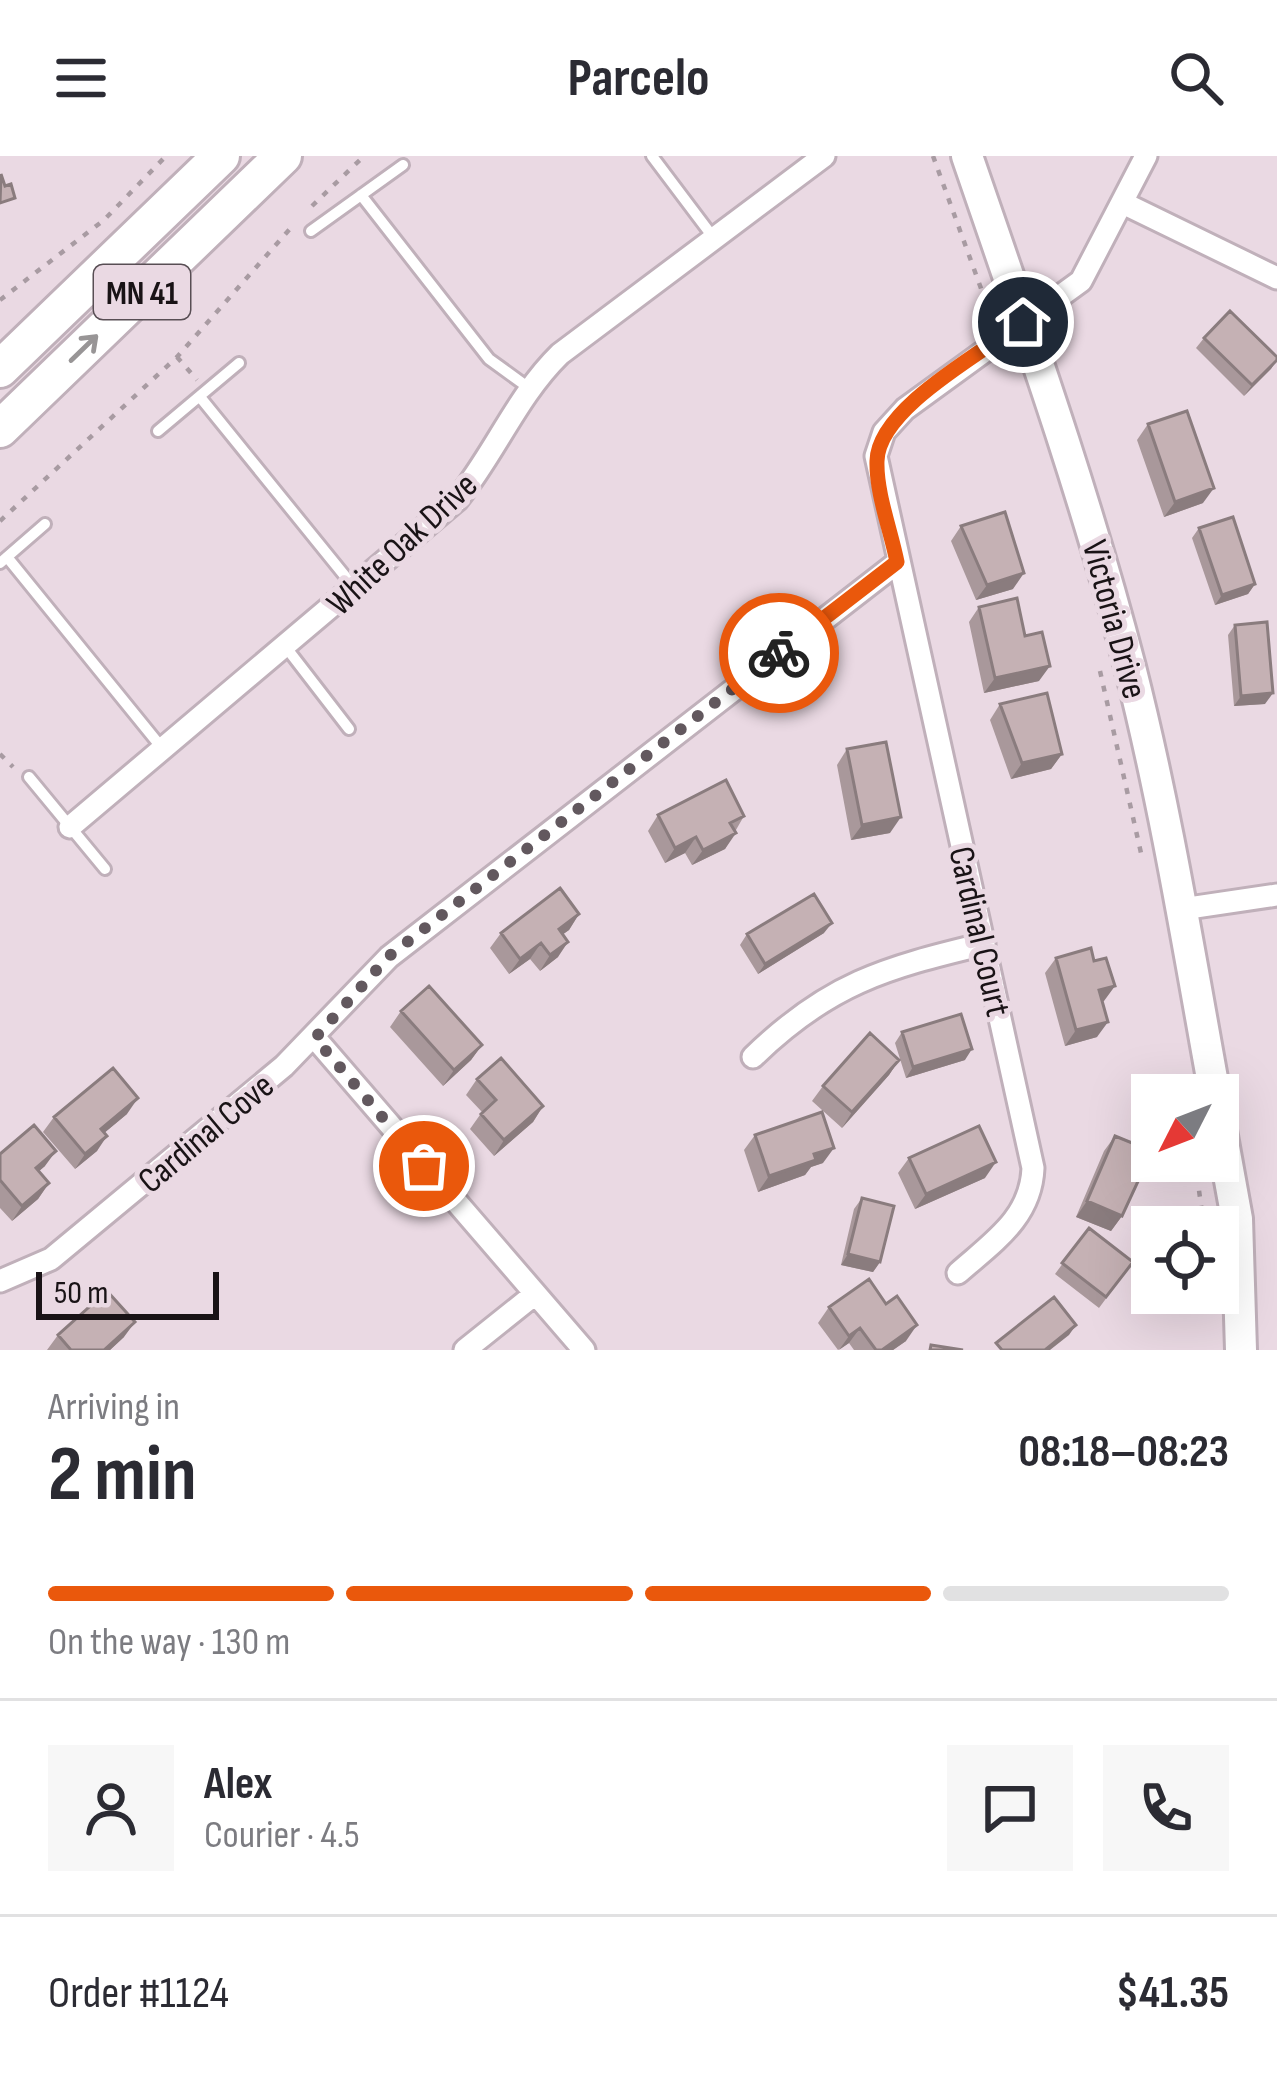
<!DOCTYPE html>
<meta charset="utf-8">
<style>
:root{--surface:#fff;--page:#f7f7f7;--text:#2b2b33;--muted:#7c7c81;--line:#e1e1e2;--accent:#ea580c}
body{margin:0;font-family:"Sofia Sans Condensed",sans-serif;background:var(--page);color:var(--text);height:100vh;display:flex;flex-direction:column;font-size:45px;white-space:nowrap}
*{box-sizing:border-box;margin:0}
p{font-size:39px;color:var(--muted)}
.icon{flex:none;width:66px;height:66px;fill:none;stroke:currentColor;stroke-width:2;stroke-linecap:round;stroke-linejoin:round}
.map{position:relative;height:1194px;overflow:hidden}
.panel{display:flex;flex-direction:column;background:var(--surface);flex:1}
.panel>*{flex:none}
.needle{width:78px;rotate:228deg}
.tools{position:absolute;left:1131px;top:918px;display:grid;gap:24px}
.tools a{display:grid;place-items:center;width:108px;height:108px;border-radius:0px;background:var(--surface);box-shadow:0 12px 48px #0002;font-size:60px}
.scale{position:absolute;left:36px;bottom:30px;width:183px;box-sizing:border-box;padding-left:12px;border:6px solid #191316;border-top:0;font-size:33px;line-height:42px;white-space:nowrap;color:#191316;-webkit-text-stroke:9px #ead9e3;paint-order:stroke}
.pin{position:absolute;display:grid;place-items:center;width:102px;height:102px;color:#fff;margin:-51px;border:6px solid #fff;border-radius:50%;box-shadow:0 3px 12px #0007}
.courier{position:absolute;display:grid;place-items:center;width:120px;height:120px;margin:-60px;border:9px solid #ea580c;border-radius:50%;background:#fff;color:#222;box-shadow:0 3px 15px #0007}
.headline em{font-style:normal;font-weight:700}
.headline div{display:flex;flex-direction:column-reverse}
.headline{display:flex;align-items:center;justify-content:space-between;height:204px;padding:0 48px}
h1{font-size:78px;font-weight:700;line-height:90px}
.bar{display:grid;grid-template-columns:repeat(4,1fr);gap:18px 12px;align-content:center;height:144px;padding:0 48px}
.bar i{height:15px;border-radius:9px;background:var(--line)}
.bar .current{background:var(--accent)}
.bar p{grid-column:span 4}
.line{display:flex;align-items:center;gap:30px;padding:0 48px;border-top:3px solid var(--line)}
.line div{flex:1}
.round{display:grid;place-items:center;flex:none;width:126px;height:126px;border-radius:0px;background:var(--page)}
header{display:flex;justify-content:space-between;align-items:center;height:156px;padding:0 48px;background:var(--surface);font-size:54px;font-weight:700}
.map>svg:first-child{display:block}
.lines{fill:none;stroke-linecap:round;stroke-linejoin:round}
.lane-casing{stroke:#c0b0ba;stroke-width:16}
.street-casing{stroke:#c0b0ba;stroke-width:27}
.secondary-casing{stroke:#c0b0ba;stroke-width:36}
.primary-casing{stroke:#c0b0ba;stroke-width:42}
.path{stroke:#a89ba2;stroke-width:4.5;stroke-dasharray:6 9;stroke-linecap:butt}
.lane{stroke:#fff;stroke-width:10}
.street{stroke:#fff;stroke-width:21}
.secondary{stroke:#fff;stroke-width:30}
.primary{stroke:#fff;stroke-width:36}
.wall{fill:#a9989b}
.shaded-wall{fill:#8a7c7e}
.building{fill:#c5b1b4;stroke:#8a7c7e;stroke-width:3}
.oneway{stroke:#989596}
.done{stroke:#62585e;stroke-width:12;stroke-dasharray:0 21.6}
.route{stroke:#ea580c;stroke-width:15}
.labels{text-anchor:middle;stroke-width:10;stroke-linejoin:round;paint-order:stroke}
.shield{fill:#ead9e3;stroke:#584e54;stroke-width:3}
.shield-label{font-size:33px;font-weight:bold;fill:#191316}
.street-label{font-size:36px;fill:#191316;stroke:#ead9e3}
</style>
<header><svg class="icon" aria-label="menu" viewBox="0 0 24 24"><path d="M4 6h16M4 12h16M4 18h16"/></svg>Parcelo<svg class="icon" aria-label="search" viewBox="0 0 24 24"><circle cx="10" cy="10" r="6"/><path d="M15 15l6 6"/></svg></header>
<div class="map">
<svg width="1277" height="1194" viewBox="0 0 1277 1194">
<rect width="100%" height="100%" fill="#ead9e3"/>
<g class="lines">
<g class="lane-casing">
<path id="lane" d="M652,0L713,81
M361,39L489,203L529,232
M311,75L403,9
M200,241L353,430
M158,275L239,207
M7,401L162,592
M0,407L45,368
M285,490L349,573
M29,621L105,713"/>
</g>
<g class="street-casing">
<path id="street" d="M1125,48L1277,122
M70,671L457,344C495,297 517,240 560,198L824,0
M1182,753L1277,739
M315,882L584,1194
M753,901C828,828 884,812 984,788
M958,1117C993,1086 1031,1062 1033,1012L876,300L884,276L905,253L1081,125L1146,0
M0,1125L51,1103L284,910L389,801L897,407
M465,1194L535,1138"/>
</g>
<g class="secondary-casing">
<path id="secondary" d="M967,0C1025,169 1085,337 1130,511C1166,652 1189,796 1215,939
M1218,958L1237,1063L1241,1194"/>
</g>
<g class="primary-casing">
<path id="primary" d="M0,213L221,0
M0,273L283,0"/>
</g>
<path class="path" d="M933,0L991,160
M312,50L364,0
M0,144L104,64L166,0
M177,201L197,224
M0,365L177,201L295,67
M1100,515L1141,697
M0,598L13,611
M1195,1005L1204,1071"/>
<use href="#lane" class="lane"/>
<use href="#street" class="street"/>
<use href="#secondary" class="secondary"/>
<use href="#primary" class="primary"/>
</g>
<path class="wall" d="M1204,182L1277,204L1244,240L1196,192Z
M1148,268L1203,347L1164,361L1137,284Z
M961,370L1013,433L976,444L951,385Z
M1199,372L1255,428L1248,438L1215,449L1192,382Z
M979,451L1025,480L1039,525L984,537L969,466Z
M1235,469L1265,548L1234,550L1228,479Z
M1000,548L1062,598L1051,613L1011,623L990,564Z
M847,593L890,677L851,684L837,609Z
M658,659L744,660L725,693L692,709L685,697L665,707L648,675Z
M579,758L569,774L563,778L558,801L540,815L530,803L509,818L490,792L501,777Z
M824,777L758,818L740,789L747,778Z
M1056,802L1104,845L1102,846L1097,881L1065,890L1045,817Z
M401,855L482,889L471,904L443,930L390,871Z
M902,876L965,904L906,922L895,887Z
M899,904L889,919L842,972L812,945L823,930Z
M477,923L543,950L533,966L494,1000L470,973L482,956L466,939Z
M127,958L105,976L97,995L75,1013L43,976L54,961Z
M755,979L823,1007L811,1011L805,1019L758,1036L744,994Z
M1115,980L1122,1060L1111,1075L1076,1061L1104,995Z
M0,998L45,1010L39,1015L49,1027L38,1043L12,1065L0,1052Z
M909,1002L985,1022L915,1053L898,1017Z
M862,1042L880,1106L873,1116L841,1109L854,1053Z
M1089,1072L1133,1106L1099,1152L1055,1118Z
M829,1151L906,1185L893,1194H854L849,1187L838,1194L818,1167Z
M58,1179L124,1181L110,1194H47Z"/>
<path class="shaded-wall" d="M1277,204L1271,213L1244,240L1252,229Z
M1214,332L1203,347L1164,361L1175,346Z
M1024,417L1013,433L976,444L987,429Z
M1255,428L1248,438L1215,449L1222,439Z
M1050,510L1039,525L984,537L995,522Z
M1273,537L1265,548L1234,550L1241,540Z
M1062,598L1051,613L1011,623L1022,607Z
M901,661L890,677L851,684L862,669Z
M736,677L725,693L692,709L703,694Z
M696,681L685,697L665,707L675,692Z
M579,758L569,774L548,789L559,773Z
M832,767L824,777L758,818L765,808Z
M568,786L558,801L540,815L550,799Z
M541,787L530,803L509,818L520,803Z
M1115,830L1104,845L1088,849L1099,834Z
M1108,866L1097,881L1065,890L1076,874Z
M482,889L471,904L443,930L454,914Z
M972,893L965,904L906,922L913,911Z
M899,904L889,919L842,972L852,956Z
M138,942L127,958L91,988L101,973Z
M543,950L533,966L494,1000L504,984Z
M107,980L97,995L75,1013L85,998Z
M834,992L823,1007L811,1011L805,1019L758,1036L769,1020L814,998Z
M56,995L45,1010L25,1027L36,1012Z
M996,1006L985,1022L915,1053L926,1038Z
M49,1027L38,1043L12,1065L22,1050Z
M1087,1045L1122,1060L1111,1075L1076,1061Z
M848,1098L880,1106L873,1116L841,1109Z
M135,1166L124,1181L110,1194H104Z
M917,1169L906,1185L893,1194H882Z
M1076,1169L1069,1179L1050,1194H1045Z
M860,1172L849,1187L839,1194L849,1180Z"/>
<path class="building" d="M1,18L5,30L11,28L15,42L0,47Z
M1230,155L1277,201V204L1252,229L1204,182Z
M1187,255L1214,332L1175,346L1148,268Z
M1005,356L1024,417L987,429L961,370Z
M1233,361L1255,428L1222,439L1199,372Z
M1017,442L1025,480L1042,476L1050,510L995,522L979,451Z
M1267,466L1273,537L1241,540L1235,469Z
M1047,537L1062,598L1022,607L1000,548Z
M886,586L901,661L862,669L847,593Z
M726,624L744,660L730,667L736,677L703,694L696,681L675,692L658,659Z
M560,732L579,758L559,773L568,786L550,799L541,787L520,803L501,777Z
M814,738L832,767L765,808L747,778Z
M1091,792L1094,805L1106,802L1115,830L1099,834L1108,866L1076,874L1056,802Z
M429,830L482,889L454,914L401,855Z
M961,858L972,893L913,911L902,876Z
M870,877L899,904L852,956L823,930Z
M501,902L543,950L504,984L481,958L496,944L477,923Z
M113,912L138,942L101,973L107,980L85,998L54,961Z
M822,956L834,992L814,998L816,1004L769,1020L755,979Z
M34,969L56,995L36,1012L49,1027L22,1050L0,1024V998Z
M979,970L996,1006L926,1038L909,1002Z
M1115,980L1152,995L1122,1060L1087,1045Z
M862,1042L894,1050L880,1106L848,1098Z
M1089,1072L1133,1106L1106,1141L1062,1107Z
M869,1123L886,1148L897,1140L917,1169L882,1194H876L860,1172L849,1180L829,1151Z
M107,1135L135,1166L104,1194H71L58,1179Z
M1054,1141L1076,1169L1045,1194H1002L996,1187Z
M931,1189L963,1194H930Z"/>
<defs><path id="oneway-shaft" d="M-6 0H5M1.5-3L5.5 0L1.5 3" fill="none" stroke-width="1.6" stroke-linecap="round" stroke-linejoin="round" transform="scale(3)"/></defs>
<use class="oneway" href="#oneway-shaft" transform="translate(84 192) rotate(-44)"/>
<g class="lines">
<path class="done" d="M424,1010L315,882L389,800L779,497"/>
<path class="route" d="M779,497L897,406C891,375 876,337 877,305C878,252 984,196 1023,166"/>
</g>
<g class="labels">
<rect class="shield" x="94" y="109" width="96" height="54" rx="9"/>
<g class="shield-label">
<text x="142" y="148">MN 41</text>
</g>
<g class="street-label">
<text transform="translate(401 387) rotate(-43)" y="13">White Oak Drive</text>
<text transform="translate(1116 463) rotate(75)" y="13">Victoria Drive</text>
<text transform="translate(981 775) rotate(77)" y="13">Cardinal Court</text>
<text transform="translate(205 976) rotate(-40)" y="13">Cardinal Cove</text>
</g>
</g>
</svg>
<div class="tools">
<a><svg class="needle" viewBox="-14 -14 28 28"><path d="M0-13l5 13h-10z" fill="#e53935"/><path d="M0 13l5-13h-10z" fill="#7c7c81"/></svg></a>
<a><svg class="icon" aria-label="locate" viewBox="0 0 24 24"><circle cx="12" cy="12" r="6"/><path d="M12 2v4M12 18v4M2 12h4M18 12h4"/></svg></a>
</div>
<div class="scale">50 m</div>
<div class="pin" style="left:424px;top:1010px;background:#ea580c"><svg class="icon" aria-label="bag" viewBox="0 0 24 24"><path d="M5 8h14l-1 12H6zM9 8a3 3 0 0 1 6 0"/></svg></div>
<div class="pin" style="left:1023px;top:166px;background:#1f2937"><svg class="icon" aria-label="home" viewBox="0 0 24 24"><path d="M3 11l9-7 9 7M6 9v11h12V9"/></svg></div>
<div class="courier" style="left:779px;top:497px"><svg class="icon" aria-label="bike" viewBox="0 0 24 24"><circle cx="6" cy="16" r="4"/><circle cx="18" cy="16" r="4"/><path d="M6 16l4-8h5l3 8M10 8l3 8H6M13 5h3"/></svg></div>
</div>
<section class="panel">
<div class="headline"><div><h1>2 min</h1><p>Arriving in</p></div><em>08:18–08:23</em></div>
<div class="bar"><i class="current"></i><i class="current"></i><i class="current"></i><i></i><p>On the way · 130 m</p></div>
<div class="line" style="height:216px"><a class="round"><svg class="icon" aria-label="person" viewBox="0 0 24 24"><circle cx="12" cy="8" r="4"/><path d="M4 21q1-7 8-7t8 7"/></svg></a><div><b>Alex</b><p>Courier · 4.5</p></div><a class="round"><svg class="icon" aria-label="chat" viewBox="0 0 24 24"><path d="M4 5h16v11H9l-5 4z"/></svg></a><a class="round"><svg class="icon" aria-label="phone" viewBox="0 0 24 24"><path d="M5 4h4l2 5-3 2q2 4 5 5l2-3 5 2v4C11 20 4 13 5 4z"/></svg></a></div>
<div class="line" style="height:156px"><div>Order #1124</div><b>$41.35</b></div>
</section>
